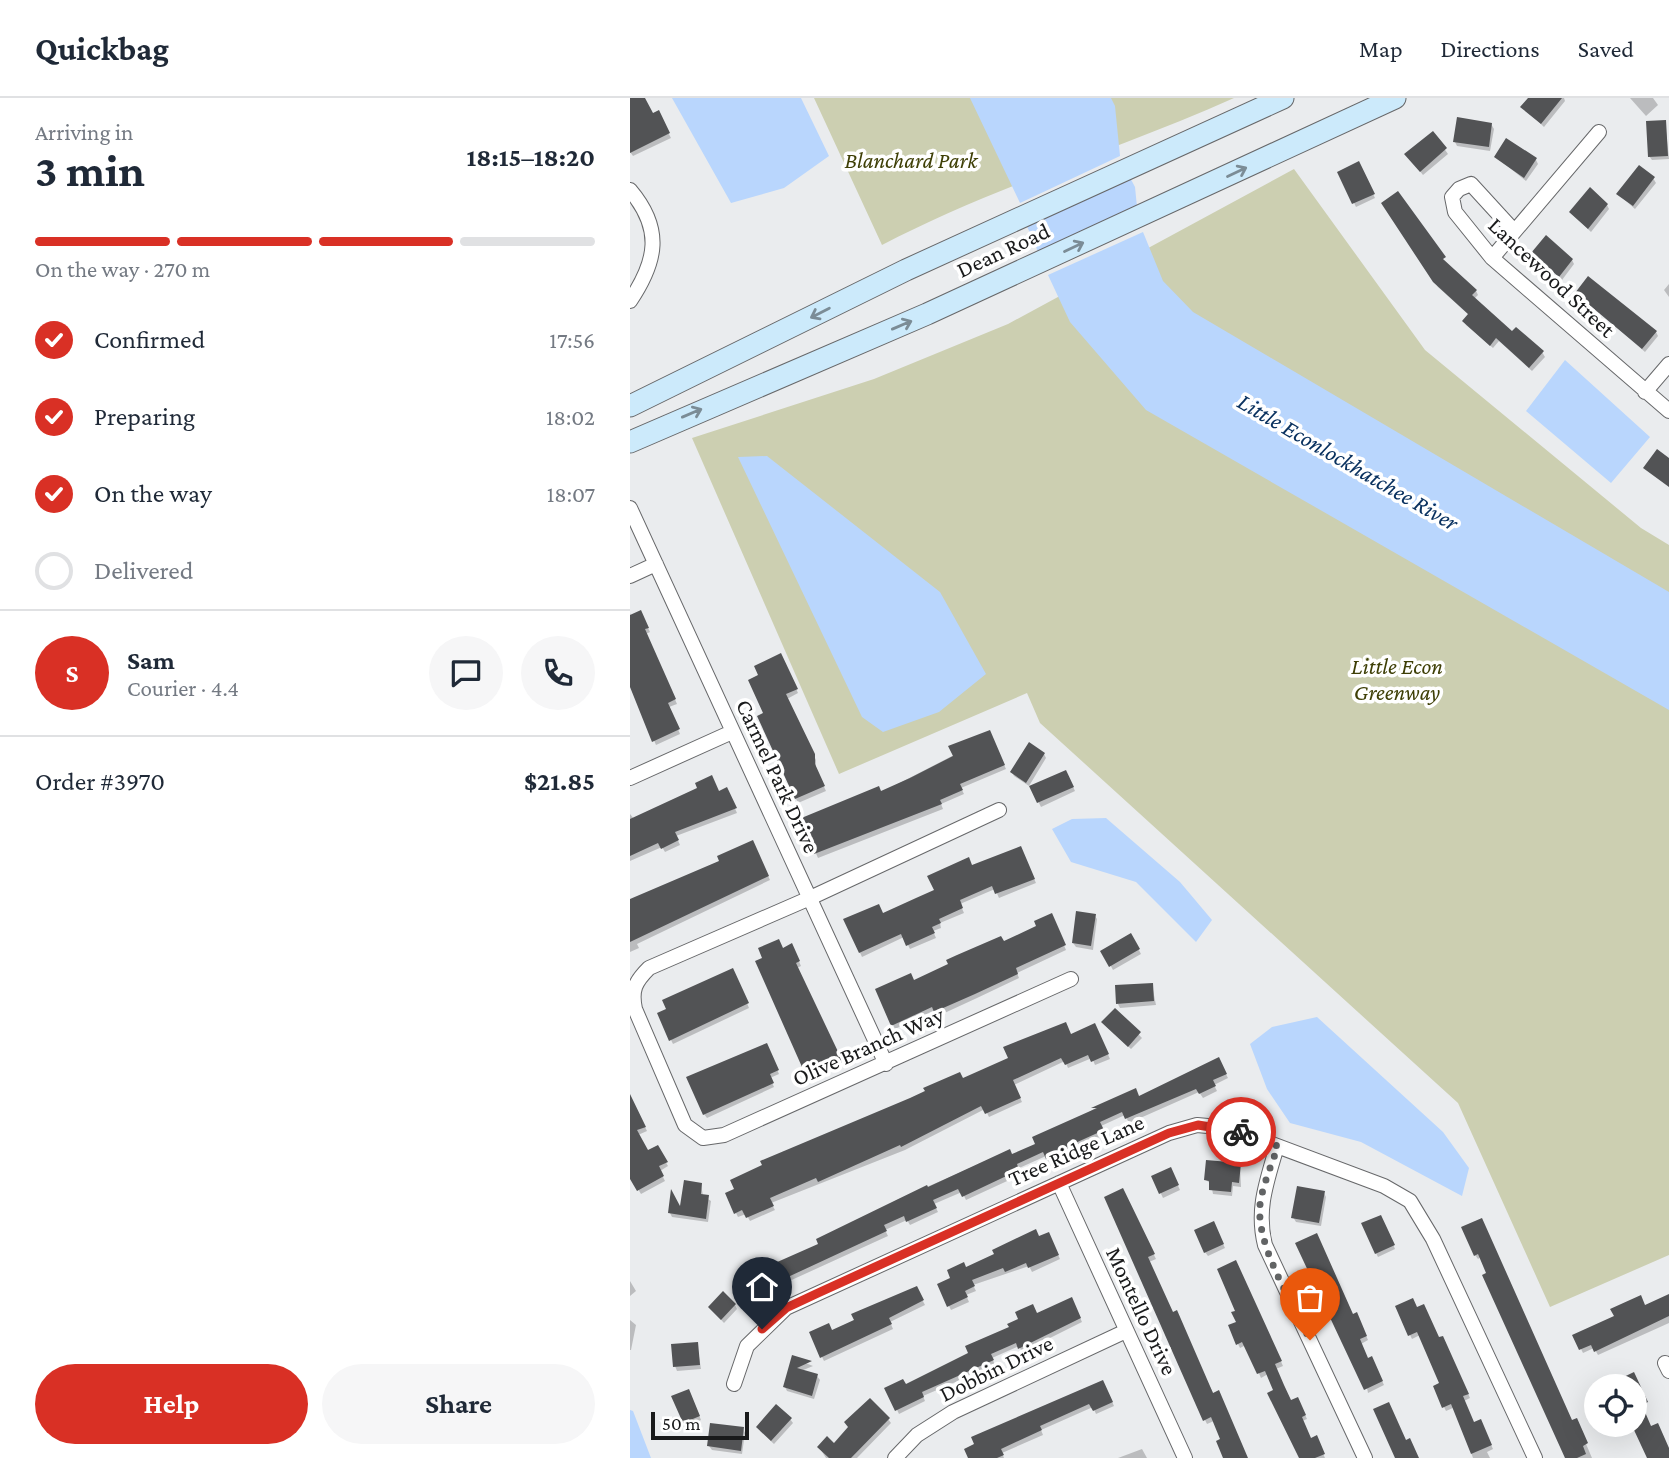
<!DOCTYPE html>
<meta charset="utf-8">
<style>
:root{--surface:#fff;--page:#f6f6f7;--text:#1f2937;--muted:#747a83;--line:#e0e1e3;--accent:#d93025}
body{margin:0;font-family:"Crimson Pro",serif;background:var(--page);color:var(--text);height:100vh;display:flex;flex-direction:column;font-size:26px;white-space:nowrap}
*{box-sizing:border-box;margin:0}
p{font-size:23px;color:var(--muted)}
.icon{flex:none;width:38px;height:38px;fill:none;stroke:currentColor;stroke-width:2;stroke-linecap:round;stroke-linejoin:round}
.map{position:relative;flex:1;overflow:hidden}
.drawer{display:flex;flex-direction:column;background:var(--surface);width:630px}
.drawer>*{flex:none}
.buttons{position:absolute;left:954px;top:1276px;display:grid;gap:14px}
.buttons a{display:grid;place-items:center;width:63px;height:63px;border-radius:50%;background:var(--surface);box-shadow:0 7px 28px #0002;font-size:35px}
.scale{position:absolute;left:21px;bottom:18px;width:98px;box-sizing:border-box;padding-left:7px;border:4px solid #191a1b;border-top:0;font-size:19px;line-height:24px;white-space:nowrap;color:#191a1b;-webkit-text-stroke:5px #fff;paint-order:stroke}
.pin{position:absolute;display:grid;place-items:center;width:60px;height:60px;color:#fff;margin:-72px -30px;border-radius:50% 50% 50% 0;rotate:-45deg;box-shadow:0 0 7px #0007}
.pin .icon{rotate:45deg}
.courier{position:absolute;display:grid;place-items:center;width:70px;height:70px;margin:-35px;border:5px solid #d93025;border-radius:50%;background:#fff;color:#222;box-shadow:0 2px 9px #0007}
.overview em{font-style:normal;font-weight:700}
.overview div{display:flex;flex-direction:column-reverse}
.overview{display:flex;align-items:center;justify-content:space-between;height:119px;padding:0 35px}
h1{font-size:46px;font-weight:700;line-height:52px}
.bar{display:grid;grid-template-columns:repeat(4,1fr);gap:10px 7px;align-content:center;height:84px;padding:0 35px}
.bar i{height:9px;border-radius:5px;background:var(--line)}
.bar .on{background:var(--accent)}
.bar p{grid-column:span 4}
.line{display:flex;align-items:center;gap:18px;padding:0 35px;border-top:2px solid var(--line)}
.line div{flex:1}
.round{display:grid;place-items:center;flex:none;width:74px;height:74px;border-radius:37px;background:var(--page)}
ol{padding:0 35px;list-style:none}
li{display:flex;align-items:center;gap:21px;height:77px}
li p{margin-inline-start:auto}
li .icon{padding:7px;border-radius:50%;background:var(--accent);color:#fff;stroke-width:4}
li:last-child{color:var(--muted)}
li i{width:38px;height:38px;border:4px solid var(--line);border-radius:50%}
.cta{display:flex;gap:14px;margin-top:auto;padding:14px 35px}
.cta a{flex:1;height:80px;border-radius:42px;background:var(--accent);color:#fff;font-size:28px;font-weight:700;line-height:80px;text-align:center}
.cta a+a{background:var(--page);color:var(--text)}
header{display:flex;align-items:center;gap:42px;box-sizing:border-box;height:98px;padding:0 35px;background:var(--surface);border-bottom:2px solid var(--line)}
header strong{font-size:33px}
nav{display:flex;gap:38px;margin-inline-start:auto;font-size:24px}
main{display:flex;flex:1;min-height:0}
.map>svg:first-child{display:block}
.green{fill:#cccfb1}
.water{fill:#b9d6fd}
.shadow{fill:#0003}
.building{fill:#525355}
.lines{fill:none;stroke-linecap:round;stroke-linejoin:round}
.street-casing{stroke:#67686a;stroke-width:16}
.secondary-casing{stroke:#67686a;stroke-width:23}
.street{stroke:#fff;stroke-width:14}
.secondary{stroke:#cceafb;stroke-width:21}
.oneway{stroke:#7b8c96}
.done{stroke:#626465;stroke-width:7;stroke-dasharray:0 12.6}
.route{stroke:#d93025;stroke-width:9}
.labels{text-anchor:middle;stroke-width:7;stroke-linejoin:round;paint-order:stroke}
.park-label{font-size:23px;font-style:italic;fill:#3e3f06;stroke:#fff}
.street-label{font-size:23px;fill:#191a1b;stroke:#fff}
.water-label{font-size:24px;font-style:italic;fill:#0a3260;stroke:#fff}
</style>
<header>
<strong>Quickbag</strong>
<nav><a>Map</a><a>Directions</a><a>Saved</a></nav>
</header>
<main>
<section class="drawer">
<div class="overview"><div><h1>3 min</h1><p>Arriving in</p></div><em>18:15–18:20</em></div>
<div class="bar"><i class="on"></i><i class="on"></i><i class="on"></i><i></i><p>On the way · 270 m</p></div>
<ol>
<li><svg class="icon" aria-label="check" viewBox="0 0 24 24"><path d="M5 12l5 5 9-10"/></svg>Confirmed<p>17:56</p></li>
<li><svg class="icon" aria-label="check" viewBox="0 0 24 24"><path d="M5 12l5 5 9-10"/></svg>Preparing<p>18:02</p></li>
<li><svg class="icon" aria-label="check" viewBox="0 0 24 24"><path d="M5 12l5 5 9-10"/></svg>On the way<p>18:07</p></li>
<li><i></i>Delivered</li>
</ol>
<div class="line" style="height:126px"><b class="round" style="background:var(--accent);color:#fff">S</b><div><b>Sam</b><p>Courier · 4.4</p></div><a class="round"><svg class="icon" aria-label="chat" viewBox="0 0 24 24"><path d="M4 5h16v11H9l-5 4z"/></svg></a><a class="round"><svg class="icon" aria-label="phone" viewBox="0 0 24 24"><path d="M5 4h4l2 5-3 2q2 4 5 5l2-3 5 2v4C11 20 4 13 5 4z"/></svg></a></div>
<div class="line" style="height:91px"><div>Order #3970</div><b>$21.85</b></div>
<div class="cta"><a>Help</a><a>Share</a></div>
</section>
<div class="map">
<svg width="1039" height="1360" viewBox="0 0 1039 1360">
<rect width="100%" height="100%" fill="#eaecee"/>
<path class="green" d="M184,0H604C488,52 364,88 252,147Z
M664,71L795,252L1011,430L1039,447V1157L920,1209L828,1005L410,625L397,595L209,676L62,340L244,281L378,226Z"/>
<path class="water" d="M42,0H171L199,58L154,90L101,105Z
M340,0H481L485,8L490,58L390,105Z
M496,72L505,89L508,119L412,163L393,119Z
M513,134L533,183L563,214L1039,494V612L516,312L440,224L418,177Z
M935,262L1020,339L981,385L896,313Z
M137,358L310,494L356,576L309,614L253,634L232,619L108,359Z
M476,720L550,784L582,822L566,844L506,784L441,764L422,731L442,721Z
M687,919L813,1034L839,1070L832,1098L731,1044L660,1025L637,991L620,946L642,929Z
M0,1312L3,1313L21,1360H0Z"/>
<path class="shadow" d="M0,0H13L22,17L28,15L41,40L3,58L0,54Z
M900,0H934L935,3L914,29L893,9Z
M1000,0H1023L1028,7L1016,18Z
M1035,24L1039,61L1022,62L1019,58Z
M861,26L864,31L860,53L827,48L825,44Z
M803,35L818,56L793,77L779,60Z
M866,59L906,62L908,66L896,83Z
M728,65L745,100L726,109L709,74Z
M1023,80L1026,85L1005,111L988,96Z
M753,106L846,193L848,197L844,201L882,236L912,254L915,259L902,273L869,243L863,250L836,227L834,223L839,217L808,189Z
M977,107L979,111L961,134L941,115Z
M903,155L942,162L944,166L932,182Z
M1039,186V199L1034,192Z
M947,195L1026,234L1028,238L1015,254Z
M0,515L1,518H12L20,534L16,536L47,606L39,609L50,636L26,647L0,588Z
M153,562L168,595L157,601L186,662V672L196,693L168,705L129,619L136,616Z
M361,638L376,671L331,690L334,696L311,706L313,711L188,760L171,722L250,695Z
M414,656L416,660L399,688L384,678L382,674Z
M438,678L445,693L411,709L401,689Z
M89,695H98L107,715L46,738L50,747L35,754L32,749L0,763V716L4,721Z
M124,748L140,782L7,846L9,850L0,854V803Z
M392,754L406,785L369,800L365,791L330,806L334,815L310,825L311,830L303,833L306,840L280,851L274,839L232,859L215,822L253,817L306,792L342,769Z
M464,817L467,821L463,852L446,849L443,845Z
M423,822L436,852L387,875L389,880L347,900L308,918L305,912L265,931L247,892L284,884Z
M501,837L511,856L483,872L473,854Z
M152,852H164L171,868L167,870L213,967L180,982L127,864Z
M105,876L119,910L43,946L41,942Z
M522,887L526,907L490,910L488,906Z
M485,912L512,940L501,951L476,928Z
M467,932L480,961L465,967L462,960L438,970L435,963L384,987L392,1004L359,1019L355,1011L275,1052L141,1105L145,1112L120,1123L116,1116L108,1119L106,1115L332,982L441,938Z
M138,951L149,976L140,980L144,989L77,1020L74,1016Z
M588,961L598,980L584,987L587,993L573,1000L569,994L499,1025L495,1017L471,1028L474,1037L433,1055L434,1057L419,1064L416,1058L387,1071L390,1077L336,1102L332,1094L304,1106L308,1114L280,1127L277,1122L255,1132L258,1138L120,1201L118,1197L191,1147L267,1102L379,1053L382,1058L407,1047L464,1011L505,992L509,1000Z
M0,999L17,1033L8,1037L18,1055L27,1049L38,1068L30,1073L35,1083L11,1096L0,1078Z
M610,1067L611,1089L603,1088L602,1098L583,1096L581,1086L576,1082Z
M542,1075L550,1092L533,1100L523,1079Z
M71,1086L73,1098L81,1103L78,1124L42,1119L40,1115L52,1113Z
M694,1095L696,1099L691,1128L666,1124L663,1119Z
M494,1097L526,1161L519,1164L542,1216L617,1360H595L593,1342L584,1323L577,1326L575,1322Z
M851,1122L942,1325L948,1327L962,1360H936L851,1159L848,1161L845,1157Z
M753,1123L765,1151L748,1159L746,1155Z
M585,1129L595,1150L578,1158L575,1154Z
M409,1140H420L430,1161L402,1174L399,1168L343,1187L346,1193L336,1197L339,1204L321,1212L319,1208L336,1171Z
M608,1168L653,1268L646,1271L661,1304L670,1306L677,1321L672,1323L681,1342L688,1344L695,1360H670L638,1276L631,1280L616,1247L610,1250L608,1246Z
M0,1183L6,1193L0,1198Z
M286,1190L295,1207L260,1224L263,1231L194,1263L192,1259L201,1234Z
M1039,1198V1225L968,1257L964,1250L953,1255L944,1237Z
M444,1206L452,1224L392,1254L389,1248L362,1260L365,1267L293,1298L295,1303L269,1316L257,1291L275,1288L340,1256L407,1217Z
M105,1207L107,1211L94,1225L80,1210Z
M787,1211L809,1241L815,1244L840,1300L834,1303L844,1326L852,1327L863,1351L857,1354L860,1360H843L825,1309L816,1313L814,1309L812,1286L790,1237L782,1241L780,1237Z
M723,1218L728,1220L738,1242L731,1246L738,1262L743,1264L754,1287L738,1295Z
M0,1222L6,1227L1,1252H0Z
M67,1246L71,1271L47,1273L45,1268Z
M163,1260L183,1268L171,1273L187,1278L190,1282L184,1301L157,1293L155,1289Z
M475,1288L484,1308L466,1316L463,1309L411,1332L413,1337L372,1355L374,1360H340Z
M61,1297L71,1322L57,1328L54,1324Z
M160,1321L163,1325L144,1346L130,1333Z
M258,1321L261,1325L227,1360H196L189,1349L204,1347Z
M113,1331L115,1335L112,1356L82,1352L79,1348Z
M512,1351L517,1360H488Z"/>
<path class="building" d="M0,0H15L23,15L29,12L40,35L0,55Z
M898,0H932L911,26L890,9Z
M827,19L862,25L859,49L823,44Z
M1036,22L1038,58L1018,59L1016,23Z
M803,33L817,50L790,74L774,56Z
M876,40L907,60L894,80L864,59Z
M729,63L745,96L722,106L707,74Z
M1009,67L1025,79L1003,108L986,96Z
M960,89L978,106L958,131L939,114Z
M768,93L816,159L813,161L847,192L842,197L882,233L886,229L914,253L899,270L866,240L860,248L832,223L838,216L803,184L751,105Z
M916,137L943,161L929,179L901,155Z
M958,178L1027,233L1012,251L945,195Z
M1027,351L1039,360V389L1013,370Z
M11,512L19,530L15,531L46,601L38,605L50,631L22,644L0,589V517Z
M151,555L168,591L156,596L185,656V666L195,688L165,701L127,618L133,615L118,582L128,577L124,568Z
M360,632L375,667L330,686L333,692L310,702L312,706L184,756L169,721L249,688L251,693L280,680L323,658L318,648Z
M399,644L415,655L396,685L380,674Z
M436,672L444,689L407,705L399,688Z
M82,677L89,693L97,689L107,710L45,734L49,742L31,751L28,745L0,758V721L67,690L65,685Z
M123,742L139,778L0,844V801L89,763L87,758Z
M391,748L405,781L365,796L362,788L330,802L333,810L309,821L311,825L302,829L305,835L276,848L271,836L229,855L213,821L249,806L253,815L286,800L304,792L297,778L339,759L342,767Z
M446,813L466,816L461,848L442,845Z
M422,815L436,847L386,870L388,876L345,896L304,914L302,909L261,928L245,891L281,875L284,882L318,866L316,862L327,857L371,838L374,843L406,828L404,823Z
M501,835L510,851L479,869L470,853Z
M149,841L153,850L162,845L170,863L166,865L212,962L176,978L125,863L132,860L128,850Z
M103,870L119,905L39,943L27,915L36,911L32,902Z
M523,885L524,903L486,906L485,887Z
M485,910L511,934L498,949L471,924Z
M436,924L441,936L465,925L479,956L461,964L458,957L435,967L431,960L383,982L391,1000L355,1016L351,1008L271,1049L270,1047L188,1084L186,1080L140,1100L144,1108L116,1120L112,1112L104,1116L95,1095L104,1091L100,1082L132,1067L130,1063L280,1000L295,993L293,990L330,974L333,980L378,960L373,949Z
M137,945L149,972L140,976L144,985L73,1017L56,979Z
M589,959L597,976L583,982L586,988L569,996L566,991L495,1021L492,1014L470,1024L474,1032L432,1051L433,1053L416,1061L413,1054L387,1066L389,1072L332,1099L328,1091L303,1102L307,1110L276,1124L274,1118L254,1127L257,1133L117,1198L109,1181L188,1146L186,1141L297,1087L298,1089L380,1051L382,1056L405,1046L402,1039L467,1010H461L506,990L509,998Z
M0,996L16,1029L7,1032L18,1052L28,1047L38,1064L29,1068L34,1078L7,1093L0,1081Z
M576,1062L611,1065L609,1085L602,1084L601,1094L579,1092V1083L574,1082Z
M541,1069L549,1087L529,1096L521,1078Z
M54,1082L72,1085L71,1096L79,1097L76,1121L38,1115L41,1091L50,1108Z
M667,1088L695,1093L689,1125L661,1120Z
M493,1090L525,1156L518,1159L543,1214L547,1212L583,1295L589,1292L618,1360H593L586,1343L590,1341L581,1319L573,1323L474,1099Z
M751,1117L765,1147L745,1156L731,1125Z
M852,1120L942,1322L947,1320L958,1345L953,1348L956,1356L947,1360H935L852,1177L856,1175L848,1156L844,1158L831,1129Z
M584,1123L594,1146L574,1155L564,1132Z
M406,1131L409,1138L419,1134L429,1157L398,1170L396,1165L375,1174L373,1170L342,1182L345,1188L335,1193L338,1199L317,1209L307,1186L320,1180L317,1172L334,1164L336,1169L364,1156L362,1152Z
M687,1135L723,1216L727,1214L737,1238L730,1241L738,1260L742,1258L753,1283L734,1292L665,1145Z
M606,1162L652,1263L645,1266L654,1287L661,1302L668,1299L676,1317L672,1319L681,1340L687,1337L695,1356L685,1360H669L637,1295L643,1292L635,1273L627,1276L612,1244L606,1247L598,1227L606,1224L601,1214L605,1213L587,1171Z
M287,1188L294,1202L259,1220L262,1226L190,1260L179,1234L199,1225L202,1232L224,1222L221,1216Z
M93,1193L106,1206L91,1222L78,1209Z
M1039,1196V1218L964,1254L961,1247L949,1252L942,1237L984,1218L980,1211L1011,1197L1015,1207Z
M442,1199L451,1220L388,1251L386,1245L361,1256L364,1262L292,1294L294,1299L265,1313L254,1290L273,1281L276,1286L338,1255L335,1248L379,1229L377,1226L388,1221L385,1214L403,1206L407,1215Z
M783,1200L787,1209L794,1206L809,1239L813,1238L839,1296L833,1298L844,1324L851,1321L862,1347L841,1356L821,1306L812,1310L803,1288L809,1285L787,1234L778,1238L765,1208Z
M68,1244L70,1267L43,1269L41,1246Z
M162,1257L182,1263L167,1270L188,1276L182,1298L153,1289Z
M1004,1274L1018,1304L1012,1307L1021,1328L1028,1325L1039,1350V1360H1017L1004,1332V1288H975Z
M473,1282L483,1304L463,1313L459,1306L410,1328L412,1332L371,1351L374,1357L367,1360H338L334,1351L344,1346L341,1339Z
M59,1291L70,1318L53,1325L41,1298Z
M240,1300L260,1320L221,1360H199L187,1349L197,1338L204,1345L218,1329L214,1324Z
M759,1304L776,1342L780,1340L789,1360H765L743,1311Z
M146,1306L162,1320L141,1343L126,1329Z
M80,1325L114,1329L111,1353L77,1348Z"/>
<g class="lines">
<g class="street-casing">
<path id="street" d="M0,92C33,131 27,163 0,203
M884,133L841,86L829,91L822,99L825,114L862,160L1039,313
M862,160L969,34
M1015,294L1039,266
M0,410L256,966
M0,478L26,466
M0,680L102,634
M369,712L180,800L19,870C5,884 1,892 5,911L55,1027L73,1040L94,1037L441,881
M647,1048C637,1083 626,1111 635,1147L735,1360
M429,1085L555,1360
M1035,1265L1039,1273
M104,1286L117,1248L156,1210L539,1035L567,1027L599,1030L754,1088L780,1103L803,1141L905,1360
M265,1360L287,1337L323,1314L496,1233"/>
</g>
<g class="secondary-casing">
<path id="secondary" d="M0,308L276,172L653,0
M0,344L297,216L765,0"/>
</g>
<use href="#street" class="street"/>
<use href="#secondary" class="secondary"/>
</g>
<defs><path id="oneway-shaft" d="M-6 0H5M1.5-3L5.5 0L1.5 3" fill="none" stroke-width="1.6" stroke-linecap="round" stroke-linejoin="round" transform="scale(1.75)"/></defs>
<g class="oneway">
<use href="#oneway-shaft" transform="translate(607 74) rotate(-25)"/>
<use href="#oneway-shaft" transform="translate(444 149) rotate(-25)"/>
<use href="#oneway-shaft" transform="translate(190 215) rotate(153)"/>
<use href="#oneway-shaft" transform="translate(272 227) rotate(-23)"/>
<use href="#oneway-shaft" transform="translate(62 315) rotate(-23)"/>
</g>
<g class="lines">
<path class="done" d="M611,1034L648,1048C642,1065 635,1082 631,1100C622,1143 662,1203 680,1242"/>
<path class="route" d="M132,1231L156,1210L188,1195L539,1035L568,1027L611,1034"/>
</g>
<g class="labels">
<g class="park-label">
<text x="281" y="70">Blanchard Park</text>
<text x="767" y="576">Little Econ<tspan x="767" dy="26">Greenway</tspan></text>
</g>
<g class="street-label">
<text transform="translate(373 152) rotate(-25)" y="8">Dean Road</text>
<text transform="translate(922 179) rotate(43)" y="8">Lancewood Street</text>
<text transform="translate(148 678) rotate(65)" y="8">Carmel Park Drive</text>
<text transform="translate(238 948) rotate(-24)" y="8">Olive Branch Way</text>
<text transform="translate(446 1052) rotate(-24)" y="8">Tree Ridge Lane</text>
<text transform="translate(512 1213) rotate(65)" y="8">Montello Drive</text>
<text transform="translate(366 1270) rotate(-26)" y="8">Dobbin Drive</text>
</g>
<g class="water-label">
<text transform="translate(718 364) rotate(30)" y="8">Little Econlockhatchee River</text>
</g>
</g>
</svg>
<div class="buttons">
<a><svg class="icon" aria-label="locate" viewBox="0 0 24 24"><circle cx="12" cy="12" r="6"/><path d="M12 2v4M12 18v4M2 12h4M18 12h4"/></svg></a>
</div>
<div class="scale">50 m</div>
<div class="pin" style="left:680px;top:1242px;background:#ea580c"><svg class="icon" aria-label="bag" viewBox="0 0 24 24"><path d="M5 8h14l-1 12H6zM9 8a3 3 0 0 1 6 0"/></svg></div>
<div class="pin" style="left:132px;top:1231px;background:#1f2937"><svg class="icon" aria-label="home" viewBox="0 0 24 24"><path d="M3 11l9-7 9 7M6 9v11h12V9"/></svg></div>
<div class="courier" style="left:611px;top:1034px"><svg class="icon" aria-label="bike" viewBox="0 0 24 24"><circle cx="6" cy="16" r="4"/><circle cx="18" cy="16" r="4"/><path d="M6 16l4-8h5l3 8M10 8l3 8H6M13 5h3"/></svg></div>
</div>
</main>
